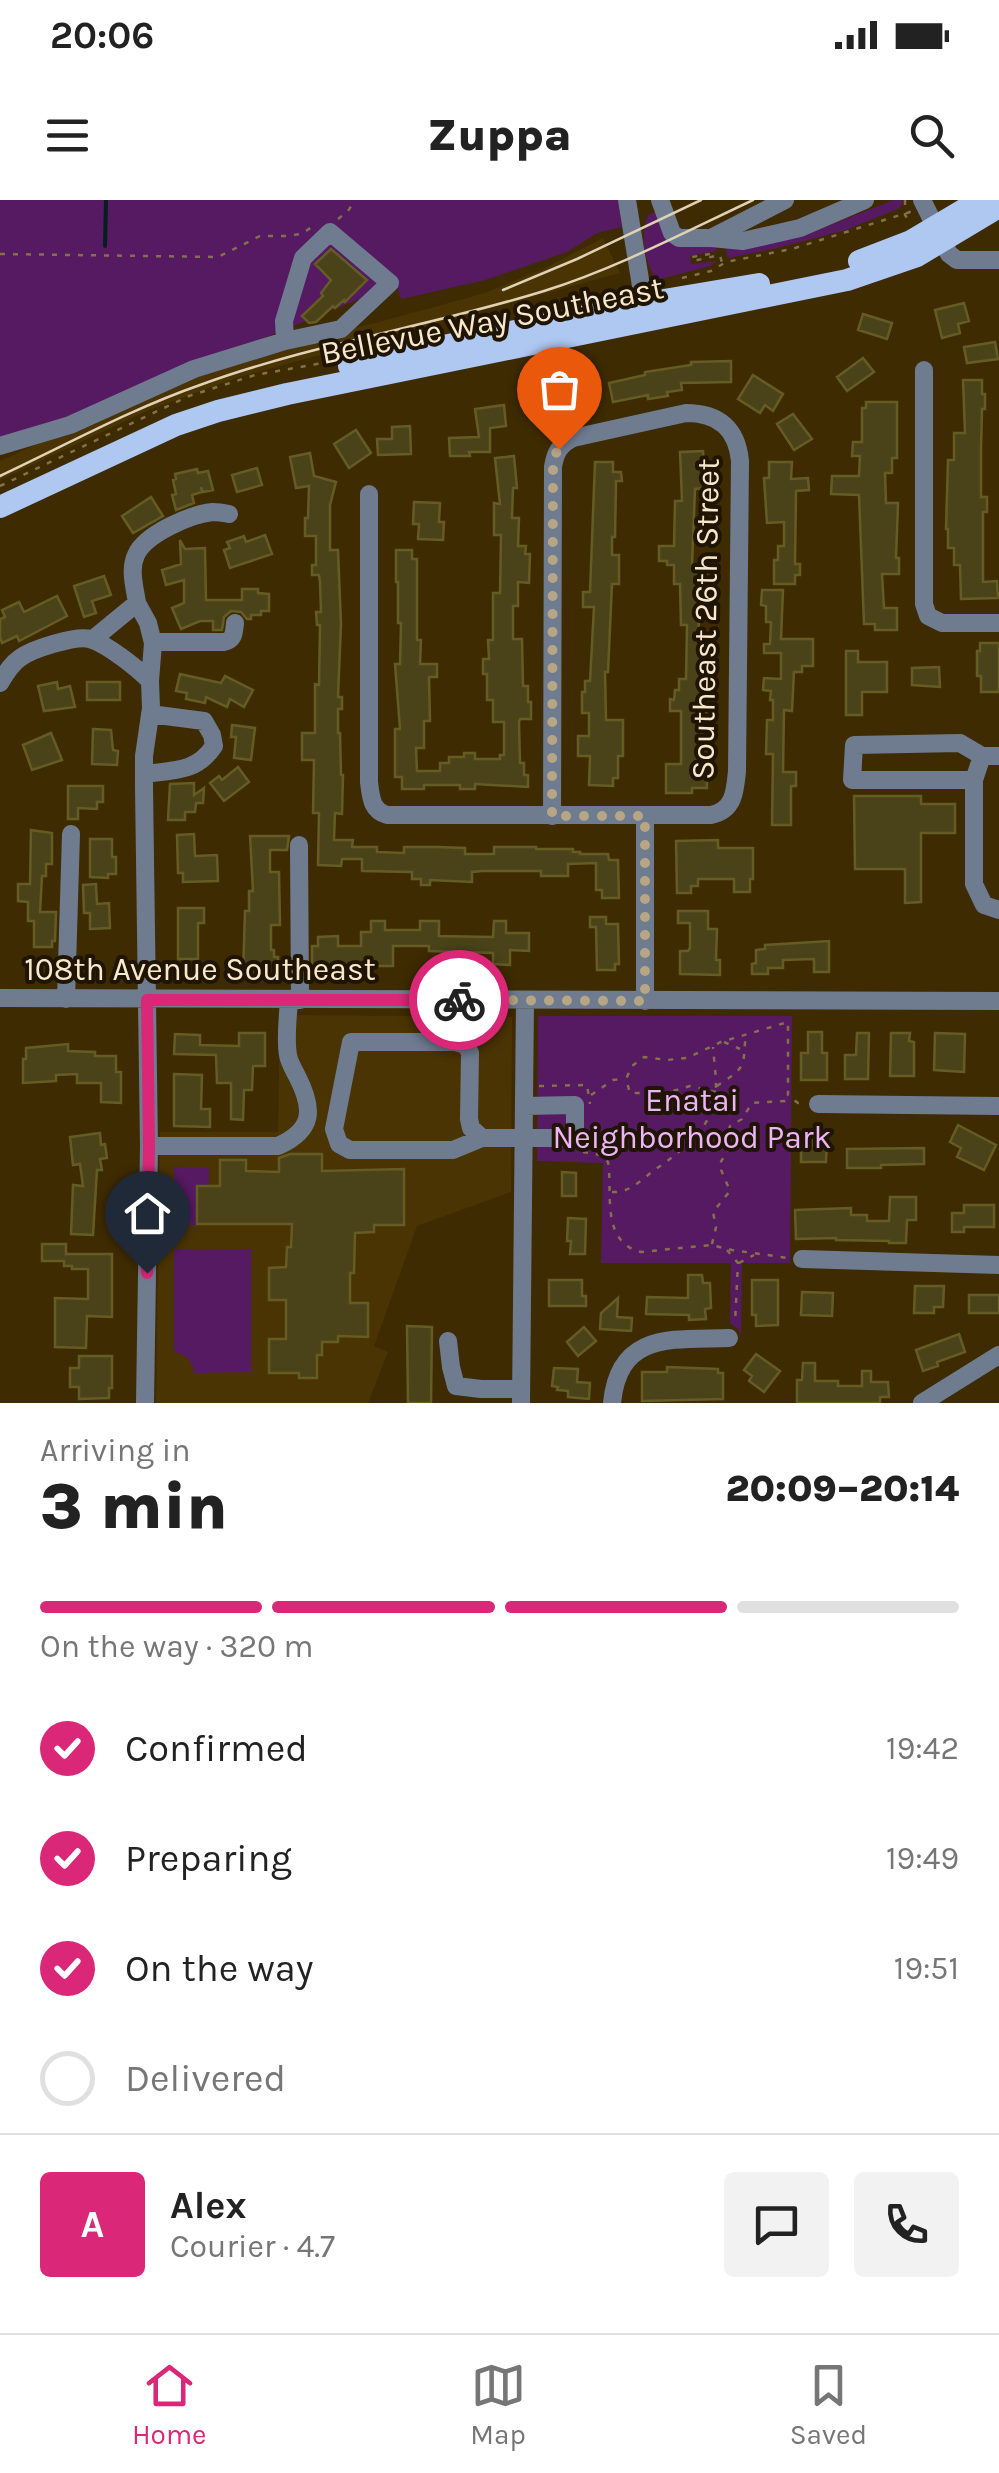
<!DOCTYPE html>
<meta charset="utf-8">
<style>
:root{--surface:#fff;--page:#f2f2f2;--text:#222;--muted:#767676;--line:#e0e0e0;--accent:#db2777}
body{margin:0;font-family:Karla,sans-serif;background:var(--page);color:var(--text);height:100vh;display:flex;flex-direction:column;font-size:38px;white-space:nowrap}
*{box-sizing:border-box;margin:0}
p{font-size:32px;color:var(--muted)}
.icon{flex:none;width:55px;height:55px;fill:none;stroke:currentColor;stroke-width:2;stroke-linecap:round;stroke-linejoin:round}
.map{position:relative;height:1203px;overflow:hidden}
.details{display:flex;flex-direction:column;background:var(--surface);flex:1}
.details>*{flex:none}
.pin{position:absolute;display:grid;place-items:center;width:85px;height:85px;color:#fff;margin:-102px -42px;border-radius:50% 50% 50% 0;rotate:-45deg;box-shadow:0 0 10px #0007}
.pin .icon{rotate:45deg}
.courier{position:absolute;display:grid;place-items:center;width:100px;height:100px;margin:-50px;border:8px solid #db2777;border-radius:50%;background:#fff;color:#222;box-shadow:0 2px 12px #0007}
.summary em{font-style:normal;font-weight:800}
.summary div{display:flex;flex-direction:column-reverse}
.summary{display:flex;align-items:center;justify-content:space-between;height:170px;padding:0 40px}
h1{font-size:65px;font-weight:800;line-height:75px}
.bar{display:grid;grid-template-columns:repeat(4,1fr);gap:15px 10px;align-content:center;height:120px;padding:0 40px}
.bar i{height:12px;border-radius:8px;background:var(--line)}
.bar .active{background:var(--accent)}
.bar p{grid-column:span 4}
.line{display:flex;align-items:center;gap:25px;padding:0 40px;border-top:2px solid var(--line)}
.line div{flex:1}
.round{display:grid;place-items:center;flex:none;width:105px;height:105px;border-radius:10px;background:var(--page)}
ol{padding:0 40px;list-style:none}
li{display:flex;align-items:center;gap:30px;height:110px}
li p{margin-inline-start:auto}
li .icon{padding:10px;border-radius:50%;background:var(--accent);color:#fff;stroke-width:4}
li:last-child{color:var(--muted)}
li i{width:55px;height:55px;border:5px solid var(--line);border-radius:50%}
.status{display:flex;justify-content:space-between;align-items:center;height:70px;padding:0 50px;background:var(--surface);direction:ltr}
.status svg{height:28px;fill:currentColor}
header{display:flex;justify-content:space-between;align-items:center;height:130px;padding:0 40px;background:var(--surface);font-size:45px;font-weight:800}
.tabs{display:flex;justify-content:space-around;align-items:center;height:140px;border-top:2px solid var(--line);background:var(--surface);font-size:28px;color:var(--muted)}
.tabs a{display:grid;justify-items:center;gap:5px}
.tabs .active{color:var(--accent)}
.map>svg:first-child{display:block}
.built{fill:#4b3404}
.green{fill:#561a62}
.lines{fill:none;stroke-linecap:round;stroke-linejoin:round}
.stream{stroke:#061e1f;stroke-width:4}
.building{fill:#4a431a;stroke:#655c23;stroke-width:2.5}
.path{stroke:#83714c;stroke-width:2.5;stroke-dasharray:5 8;stroke-linecap:butt}
.minor{stroke:#6f7c90;stroke-width:18}
.major{stroke:#afc8f2;stroke-width:22}
.tram{stroke:#e1d1b5;stroke-width:2.5}
.done{stroke:#b7a686;stroke-width:10;stroke-dasharray:0 18}
.route{stroke:#db2777;stroke-width:12}
.labels{text-anchor:middle;stroke-width:8;stroke-linejoin:round;paint-order:stroke}
.street-label{font-size:32px;fill:#f8e8ce;stroke:#201502}
.park-label{font-size:32px;fill:#ecb5f8;stroke:#201502}
</style>
<div class="status"><b>20:06</b><svg viewBox="0 0 49 12"><path d="M0 12V9h3v3zM5 12V6h3v6zM10 12V3h3v9zM15 12V0h3v12zM26 1h20v11H26zM47 4h2v5h-2z"/></svg></div>
<header><svg class="icon" aria-label="menu" viewBox="0 0 24 24"><path d="M4 6h16M4 12h16M4 18h16"/></svg>Zuppa<svg class="icon" aria-label="search" viewBox="0 0 24 24"><circle cx="10" cy="10" r="6"/><path d="M15 15l6 6"/></svg></header>
<div class="map">
<svg width="999" height="1203" viewBox="0 0 999 1203">
<rect width="100%" height="100%" fill="#3f2b01"/>
<path class="built" d="M603,38L620,73L239,177L149,210L0,280V261L173,182L282,146L383,121L485,93L543,69Z
M280,815L512,817L511,992L417,1026L374,1146L388,1152L368,1203H156L160,932H278Z"/>
<path class="green" d="M0,0H618L622,27L597,33L567,52L485,80L401,99L396,84L183,171L0,254Z
M894,0H903L900,8L846,30L777,48L729,58L727,56L725,45L815,31Z
M655,12C676,53 671,47 715,45L717,51L690,56L691,64L717,61L710,66L657,80C644,63 640,35 648,15Z
M538,816H792L790,1063H742L741,1138L739,1130L730,1123L731,1063H601L603,963L537,961Z
M174,967L209,968L208,1025H174Z
M251,1049V1172L195,1173C191,1160 187,1155 174,1152V1050Z"/>
<g class="lines">
<path class="stream" d="M105,46L106,0"/>
</g>
<path class="building" d="M331,49L367,80L345,102L344,100L335,108L333,106L316,122L309,123L302,116L323,96L321,93L331,80L315,64Z
M964,103L969,121L958,124L960,133L942,138L935,110Z
M863,114L892,123L887,139L858,130Z
M995,142L998,159L967,163L964,147Z
M863,158L874,172L847,191L837,177Z
M731,161V182L681,183L682,190L667,192L668,196L648,199V195L613,202L609,183L645,175V172L691,165V162Z
M753,175L783,194L773,211L765,205L760,213L738,199Z
M963,180H982V194H985V209H982L981,250V297H987V312H983V382L997,381L998,398L961,399L960,365H954V348H948V329H946L948,260H954V233H965Z
M570,189H596V209H582V200H569Z
M866,202H897V258H892V273H885L886,303H898L896,358H899V374H882L884,408H897V430H875V424H864L859,295L831,294L832,276H859L860,256H852L853,242H862V208H866Z
M504,205L506,226L490,228V252H469L470,256H450L449,238L479,237L475,209Z
M793,214L812,239L794,250L777,224Z
M410,226L411,254L378,255L377,239H392V227Z
M356,230L371,253L349,268L334,244Z
M703,251L705,288L695,289L692,366H707V384H698L699,435H704V479H714L713,512H702V542H712L711,557H706L707,588H692V593H666V564H681V511H670V499L674,500L675,490H679V479H686L687,425H681L680,384H674V365H667V361H659V346H674L675,301H682L680,252Z
M310,253L314,276L336,282L330,305V350H338L341,424L338,497H342V509H338V533H340L341,575H343L342,614L335,613L334,640H353L352,647H377V652L404,653V647H438L465,648V654H494V647H536V649H573V652H580V654H608L609,660H618L619,698H602V690H596V663L568,664V676H541V671H482L472,672V682L430,680V685H421V679H412V672L362,671V659H342L341,666L318,665L319,613H313L314,560H302V533H315V484L319,485L320,425H317L316,412H321L320,382L319,375H312V365H316V336H305V318H308L309,286L296,288L290,257Z
M514,256L517,288H513L512,318H519L518,346H526L525,354H530L529,383L518,382V406H513V439H522L523,486H528V502H531V519H520L519,522L520,563H524V575H528V587L475,584V589H460V585H424V589H402V577H395V529H400L395,464H400L401,423H398V382H396V350H412V359H417V440H421L420,464H437V477H429L430,521H424V548H416L417,571H440V563H449V557H464V553H475V559H500V555H504V522H493V500H487V474H483V459H489L488,440H493V393H500L501,335H494V303L500,304L495,258Z
M595,262H613V272H621L622,281H616V283L615,337H612V355H619V384H612L608,472H605L606,520H623V556H618V578H613V586L589,585L590,556H578V536H589V513H582V492H585V481H590L594,407H583V392H590Z
M769,262H792L791,279L808,278L809,290L796,291L795,364H800V375H795V384H774V360H778V346H784V322L767,323L764,278H769Z
M257,268L262,285L237,292L232,275Z
M197,269L198,273L208,271L213,290L203,292L201,287L202,292L192,295L194,303L176,310L172,295L176,294L173,280L176,279L175,274Z
M151,297L163,316L133,333L122,316Z
M414,302L440,303L439,322H444L443,340L418,339L419,324H413Z
M265,335L272,354L230,368L224,350L230,348L227,342L244,336L246,342Z
M180,340L185,349L205,348L206,400H242V389H258V393L269,394V411H261V415H251V419H247L241,412L231,411L224,417L222,430H213V421H200L181,429L172,408L184,403V380L166,385L162,370L181,364Z
M104,376L111,395L92,401L96,413L84,417L74,386Z
M762,390H783L781,439H813V466H802V472H794L792,511L784,510L783,572H796V586H791V625H772L773,554H766L767,520H773V500H770L771,491L763,490L764,478L781,479V453H764V444H770L771,422H766V406L761,405Z
M57,396L67,416L19,441L17,436L2,443L0,437V419L5,417L2,410L19,402L24,412Z
M980,443H999V492H981V476H977V451H980Z
M846,451H858V462H887V492H862V515H846Z
M939,467L940,487L912,485V468Z
M180,474L221,483L225,476L253,490L244,507L230,499L227,507L206,497L205,503L186,499L187,493L176,491Z
M57,482L58,489L70,486L75,507L44,511L38,486Z
M87,482H120V500H87Z
M232,525L255,528L251,560L234,558L236,537H231Z
M93,529L111,530L113,550L118,551L117,565L92,564Z
M51,533L62,560L32,570L23,545Z
M238,567L249,582L224,601L210,583L219,576L222,580Z
M194,583V595L204,588L203,603H196L195,612H185V620H168L170,584Z
M68,586H103V602H97V609L78,608V619H68Z
M854,596H921V604H955V633H921V702L905,703V669H855Z
M31,630L52,633V664H46V676H42L40,712H56L55,741H52V747H34V721H28V702L18,701V684H30Z
M194,634L195,656L217,655L218,681L183,682V673H178L177,635Z
M250,636H289L287,650H270V672H279L280,725H271V750H274V757H278V775H243L245,711H249V691H253Z
M90,639H112V657H116V674H108V678L90,677Z
M718,640V648H753V679H750V692H734V679H698V686H691V693H677L676,641Z
M96,684L97,704L109,703L110,728L90,729V713H84L83,685Z
M178,708H204V723H198V759H178Z
M678,711H708V729H717L716,760H720V775L680,774V751H688L690,748V723H678Z
M590,717H606V724H618L619,764H615V770H597L596,727H590Z
M371,721H385V730H420V721H439V736L493,737L494,721H506V733H529V751L510,750V765L493,764V753L429,751V746H393V766H349V774H312V746H318V737L338,736V746H361V732H371Z
M829,741V772H814V759L783,760V768H768V774H752V764L756,763V750L765,749V745Z
M808,832H822V853H827V880H801V853H808Z
M239,833H265V866H253L252,890H244L243,920L231,919V883H217L216,855L174,854L175,834L200,835V845L239,846Z
M857,833H869L868,879H845V855H856Z
M891,833H910L909,841L914,842V876H890Z
M935,833L965,834L964,872L934,870Z
M68,844V851L95,852V856H116V872H121V903L101,902V883H77V874L56,875V881L23,883V859H26V848Z
M174,874L202,875L201,909H210V927L174,926Z
M958,925L996,945L984,970L957,957L961,948L950,942Z
M100,933L101,945L105,944L107,958L100,959L102,970H97L93,1035L71,1034L73,985L83,986L80,964L73,965L70,937Z
M812,938L827,939L826,962H801V947H812Z
M924,948V964L881,965V968H847V949Z
M290,954H322V971L404,969V1025H374V1032L355,1033L354,1073H350V1103H368V1137L338,1136V1142H322V1155H317V1178H299V1173H269V1139H286V1100H269V1068L286,1067L287,1047H291L292,1024H197V986H220V960H246V971L279,972V958Z
M562,972L576,973V996H562Z
M890,997H916V1020H907L906,1043H889V1041L836,1040V1038L796,1039L795,1010L851,1008V1015H867V1021H889Z
M964,1005H994V1027H964V1032H952V1013H964Z
M568,1018L586,1019L585,1054H570L571,1041H567Z
M42,1044H66V1054H112V1117L87,1116L86,1148L55,1147V1098L88,1099V1069H72V1066H64V1061H42Z
M688,1075H702L703,1083H710L711,1108L705,1109L706,1119L689,1120V1115L646,1114L647,1097L688,1098Z
M549,1080H582V1096H586V1106H549Z
M752,1080H778V1125L756,1126V1115H752Z
M915,1086H944L943,1107H934V1113H914Z
M802,1092L833,1093L832,1116L801,1115Z
M969,1095H999V1113H969Z
M618,1098L617,1117L632,1118L631,1131L600,1129L601,1113Z
M407,1126L432,1127L431,1203H408Z
M584,1127L596,1141L578,1156L567,1142Z
M959,1134L965,1152L937,1162L938,1166L923,1171L916,1150Z
M756,1154L780,1171L764,1192L749,1181L752,1176L744,1170Z
M79,1156H112V1188H109V1198L79,1199V1187H70V1168H79Z
M803,1163H815V1181H838V1186H862V1171H871V1182H888L889,1197H880V1203H797V1180H802Z
M667,1167L718,1169V1173H723V1199L642,1201V1172H667Z
M554,1168L578,1169L577,1182L590,1183L589,1199L568,1197V1191L557,1190L558,1187L552,1186Z"/>
<g class="lines">
<path class="path" d="M905,0V15L910,22
M338,19L348,11L355,0
M0,54L218,57L260,36H285L301,34L312,27
M710,54L692,57L693,61L720,55L722,63
M682,78L711,71L726,62L792,49L913,11
M0,286L189,196L255,175L334,161
M724,842L740,849
M539,886L587,885L590,904
M717,886C725,880 740,873 743,862C745,853 744,846 746,837
M716,892L690,886L666,893H630L626,879L632,866L644,857L667,860L687,858L721,842L788,822V895L798,903H801
M591,895L613,880L623,879
M583,952L600,955L608,962C613,992 600,1042 641,1052L711,1045L732,1050L788,1058
M612,992C629,993 640,981 653,971C683,950 715,928 716,887C716,874 714,860 713,847
M712,1044L716,1027L713,1012L730,991L719,965L735,938L734,934L729,930L730,926L742,919L752,903L785,901L789,897
M727,1050L738,1063L735,1123
M739,1063L754,1055"/>
<path class="minor" d="M627,0L644,104
M660,0L672,33L679,38H711L743,41L800,28L865,0
M922,0L949,54L957,60H999
M711,38L785,0
M924,170V404L928,416L942,423H999
M0,246L70,225L194,169L285,141L341,129L390,83L330,32L303,58L284,121L285,141
M369,294V582C371,597 371,610 387,615H711C734,610 735,592 737,571L740,261C737,229 719,213 686,213L573,238C560,244 555,253 553,267L552,616
M137,403L148,423L153,443L150,481L151,508L144,556V587L149,946L145,1203
M92,440L137,403C135,388 129,370 136,355C145,334 191,314 213,312C218,312 224,313 229,314
M153,442H224C234,440 234,433 235,423
M0,483C6,473 11,464 20,458C32,449 76,435 90,439C108,445 136,467 150,481
M999,556H982L974,580V684L984,705L999,710
M144,574C173,570 196,573 214,546L212,535L204,521L150,514
M974,580H852L854,545L960,543L982,556
M645,616V801
M299,645L300,800
M0,798L999,801
M66,799L71,634
M818,904L999,906
M482,938L471,928L469,919L470,853L466,845L455,842H351L334,929L339,944L350,950H453L482,938H575V905L525,906
M149,946H278C314,930 314,909 297,876C294,870 289,862 288,855C285,838 288,817 289,800
M802,1059L999,1065
M448,1141L451,1167L456,1186L481,1189H521
M521,1203L525,801
M612,1203C619,1131 673,1140 729,1138
M922,1203L999,1155"/>
<path class="major" d="M859,61L911,41L980,0
M349,166L652,102L759,84
M0,307L176,225L218,211L287,194L847,80L917,56L999,7"/>
<path class="tram" d="M503,90L577,59L701,0
M0,276C66,245 131,209 200,185C312,144 431,126 544,91C617,68 685,32 753,0"/>
</g>
<g class="lines">
<path class="done" d="M459,800L645,801V616H552L553,267L554,256L559,249"/>
<path class="route" d="M147,1073L149,946L147,800H459"/>
</g>
<g class="labels">
<g class="street-label">
<text transform="translate(492 120) rotate(-11)" y="11">Bellevue Way Southeast</text>
<text transform="translate(705 419) rotate(-89)" y="11">Southeast 26th Street</text>
<text x="200" y="780">108th Avenue Southeast</text>
</g>
<g class="park-label">
<text x="692" y="911">Enatai<tspan x="692" dy="37">Neighborhood Park</tspan></text>
</g>
</g>
</svg>
<div class="pin" style="left:559px;top:249px;background:#ea580c"><svg class="icon" aria-label="bag" viewBox="0 0 24 24"><path d="M5 8h14l-1 12H6zM9 8a3 3 0 0 1 6 0"/></svg></div>
<div class="pin" style="left:147px;top:1073px;background:#1f2937"><svg class="icon" aria-label="home" viewBox="0 0 24 24"><path d="M3 11l9-7 9 7M6 9v11h12V9"/></svg></div>
<div class="courier" style="left:459px;top:800px"><svg class="icon" aria-label="bike" viewBox="0 0 24 24"><circle cx="6" cy="16" r="4"/><circle cx="18" cy="16" r="4"/><path d="M6 16l4-8h5l3 8M10 8l3 8H6M13 5h3"/></svg></div>
</div>
<section class="details">
<div class="summary"><div><h1>3 min</h1><p>Arriving in</p></div><em>20:09–20:14</em></div>
<div class="bar"><i class="active"></i><i class="active"></i><i class="active"></i><i></i><p>On the way · 320 m</p></div>
<ol>
<li><svg class="icon" aria-label="check" viewBox="0 0 24 24"><path d="M5 12l5 5 9-10"/></svg>Confirmed<p>19:42</p></li>
<li><svg class="icon" aria-label="check" viewBox="0 0 24 24"><path d="M5 12l5 5 9-10"/></svg>Preparing<p>19:49</p></li>
<li><svg class="icon" aria-label="check" viewBox="0 0 24 24"><path d="M5 12l5 5 9-10"/></svg>On the way<p>19:51</p></li>
<li><i></i>Delivered</li>
</ol>
<div class="line" style="height:180px"><b class="round" style="background:var(--accent);color:#fff">A</b><div><b>Alex</b><p>Courier · 4.7</p></div><a class="round"><svg class="icon" aria-label="chat" viewBox="0 0 24 24"><path d="M4 5h16v11H9l-5 4z"/></svg></a><a class="round"><svg class="icon" aria-label="phone" viewBox="0 0 24 24"><path d="M5 4h4l2 5-3 2q2 4 5 5l2-3 5 2v4C11 20 4 13 5 4z"/></svg></a></div>
</section>
<nav class="tabs">
<a class="active"><svg class="icon" aria-label="home" viewBox="0 0 24 24"><path d="M3 11l9-7 9 7M6 9v11h12V9"/></svg>Home</a>
<a><svg class="icon" aria-label="map" viewBox="0 0 24 24"><path d="M3 6l6-2 6 2 6-2v14l-6 2-6-2-6 2zM9 4v14M15 6v14"/></svg>Map</a>
<a><svg class="icon" aria-label="saved" viewBox="0 0 24 24"><path d="M7 4h10v16l-5-4-5 4z"/></svg>Saved</a>
</nav>
